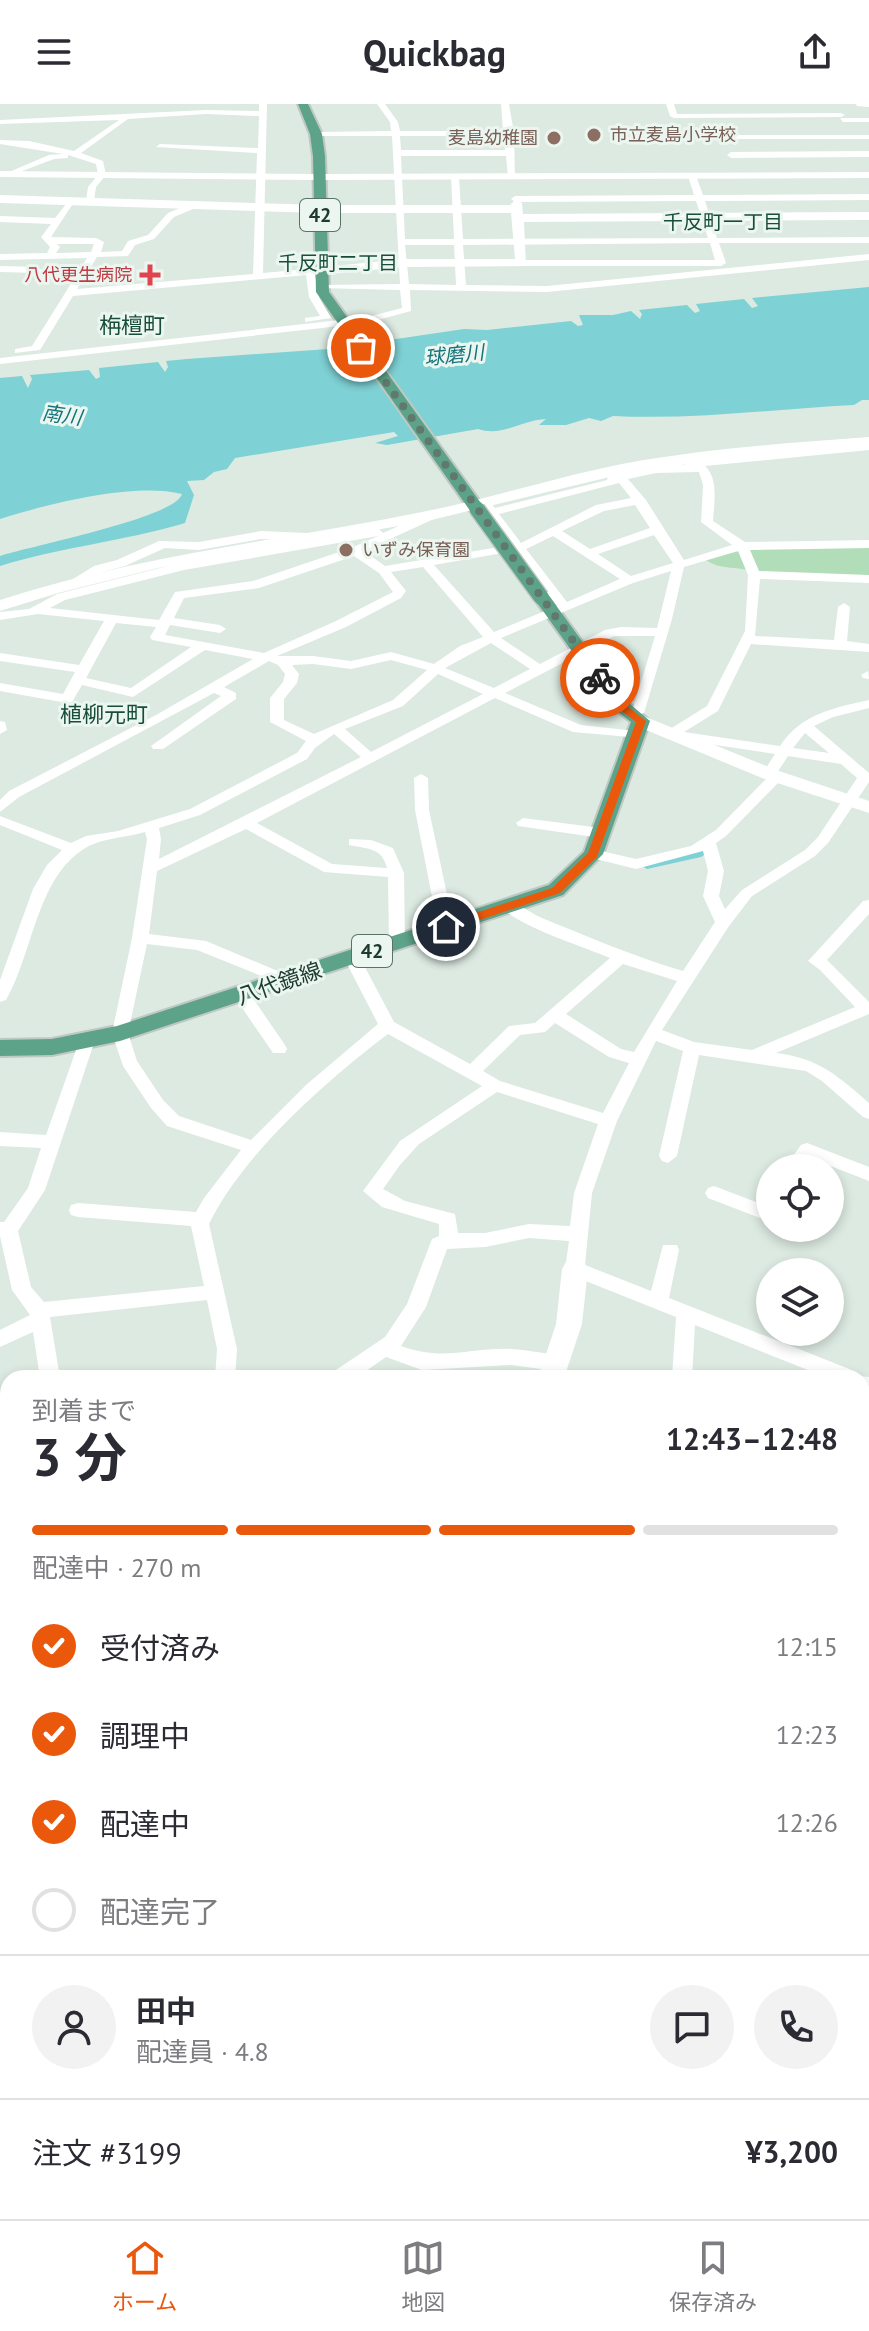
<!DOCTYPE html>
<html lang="ja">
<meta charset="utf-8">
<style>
:root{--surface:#fff;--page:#f2f2f3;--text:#2b2b33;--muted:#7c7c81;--line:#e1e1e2;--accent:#ea580c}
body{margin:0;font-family:"PT Sans","Noto Sans JP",sans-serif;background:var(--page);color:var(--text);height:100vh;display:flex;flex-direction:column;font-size:30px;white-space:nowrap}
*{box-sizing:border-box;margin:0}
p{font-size:26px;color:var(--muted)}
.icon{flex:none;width:44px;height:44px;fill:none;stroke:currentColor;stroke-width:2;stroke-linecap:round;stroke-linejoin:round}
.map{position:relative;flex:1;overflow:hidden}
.drawer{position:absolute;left:0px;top:1266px;width:870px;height:850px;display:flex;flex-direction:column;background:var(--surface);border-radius:24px 24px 0 0;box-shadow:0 4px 12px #0003}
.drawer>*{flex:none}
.tools{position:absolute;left:756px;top:1050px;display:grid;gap:16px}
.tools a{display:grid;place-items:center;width:88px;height:88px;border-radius:50%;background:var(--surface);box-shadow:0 4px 12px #0003;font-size:40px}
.pin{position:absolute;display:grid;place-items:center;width:68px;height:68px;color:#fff;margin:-34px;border:4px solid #fff;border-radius:50%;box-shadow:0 2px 8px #0007}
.courier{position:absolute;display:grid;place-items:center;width:80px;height:80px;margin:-40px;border:6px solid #ea580c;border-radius:50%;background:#fff;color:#222;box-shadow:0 2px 10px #0007}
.overview em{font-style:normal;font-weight:700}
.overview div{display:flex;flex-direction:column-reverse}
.overview{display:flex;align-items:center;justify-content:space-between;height:136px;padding:0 32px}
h1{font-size:52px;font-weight:700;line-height:60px}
.bar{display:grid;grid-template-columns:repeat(4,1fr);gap:12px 8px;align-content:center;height:96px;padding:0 32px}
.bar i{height:10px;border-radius:6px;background:var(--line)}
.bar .active{background:var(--accent)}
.bar p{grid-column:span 4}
.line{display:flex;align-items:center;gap:20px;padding:0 32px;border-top:2px solid var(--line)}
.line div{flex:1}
.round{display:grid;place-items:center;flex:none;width:84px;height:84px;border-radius:42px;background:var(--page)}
ol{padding:0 32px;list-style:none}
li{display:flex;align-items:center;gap:24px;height:88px}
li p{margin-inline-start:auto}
li .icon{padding:8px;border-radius:50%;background:var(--accent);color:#fff;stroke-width:4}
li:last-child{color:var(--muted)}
li i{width:44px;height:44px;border:4px solid var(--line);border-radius:50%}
header{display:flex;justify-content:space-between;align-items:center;height:104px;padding:0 32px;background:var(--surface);font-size:36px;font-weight:700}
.menu{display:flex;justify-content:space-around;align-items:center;height:112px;border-top:2px solid var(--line);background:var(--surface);font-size:22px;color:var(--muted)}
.menu a{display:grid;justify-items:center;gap:4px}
.menu .active{color:var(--accent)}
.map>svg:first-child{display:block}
.green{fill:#b2ddb9}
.water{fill:#7ed1d4}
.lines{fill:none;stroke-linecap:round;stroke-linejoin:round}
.canal{fill:#7ed1d4;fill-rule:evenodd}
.primary-casing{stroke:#c0c8c5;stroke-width:4}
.minor{fill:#fff;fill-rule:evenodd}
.tertiary{fill:#fff;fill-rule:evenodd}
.primary{fill:#5da389;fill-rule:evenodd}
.primary-bridge-casing{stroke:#c0c8c5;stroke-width:18;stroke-linecap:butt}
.primary-bridge{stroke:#5da389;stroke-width:15}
.route{fill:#ea580c}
.done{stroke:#60786e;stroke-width:8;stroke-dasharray:0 14.4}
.education-dot{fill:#8d6e63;stroke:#ecf6f0;stroke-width:3}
.health-dot{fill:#e0444e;stroke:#ecf6f0;stroke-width:3}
.labels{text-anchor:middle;stroke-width:6;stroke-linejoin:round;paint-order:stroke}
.far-education-label{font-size:18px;fill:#785e54;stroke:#ecf6f0;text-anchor:start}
.far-health-label{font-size:18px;fill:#be3a42;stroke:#ecf6f0;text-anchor:end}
.shield{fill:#ecf6f0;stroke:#5b7269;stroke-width:2}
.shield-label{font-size:20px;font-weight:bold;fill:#1d3a2f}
.far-neighbourhood-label{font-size:20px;fill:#184d3a;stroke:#ecf6f0}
.far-water-label{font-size:20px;font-style:italic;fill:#147479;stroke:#ecf6f0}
.far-quarter-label{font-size:22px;fill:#184d3a;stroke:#ecf6f0}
.street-label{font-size:22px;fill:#1d3a2f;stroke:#ecf6f0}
</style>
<header><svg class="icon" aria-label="menu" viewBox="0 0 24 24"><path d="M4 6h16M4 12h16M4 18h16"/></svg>Quickbag<svg class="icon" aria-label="share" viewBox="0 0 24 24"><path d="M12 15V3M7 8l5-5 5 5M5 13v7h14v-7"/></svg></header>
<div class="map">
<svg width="869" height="2115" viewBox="0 0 869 2115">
<rect width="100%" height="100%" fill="#dceae2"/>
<path class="green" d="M869,442V474L757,470C740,460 720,468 705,455L748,445Z"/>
<path class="water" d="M869,183V296H862L854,301C773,305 695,316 613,312L601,317L589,314L566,321H539L546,315C521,316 503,333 478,325L387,341L375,339L398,332L394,328L235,354L227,365L214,368L204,376L187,377L194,391L185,419C125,437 61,443 0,462V452C30,442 175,414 182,390C133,378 48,400 0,415V274L22,272L28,284L32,275L30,271L89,266L96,275L100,273L99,264L158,258L165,268L168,263L166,257L187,255L342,244L349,250L376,249L380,243L376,238L464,225L487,226L571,217L578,222L583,221L579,211H613L631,207L640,215L642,210L639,206L687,201L695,209L700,207L696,200L744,195L752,204L758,202L752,194Z"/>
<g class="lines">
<path class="canal" d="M709,739L716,743L701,753L647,765L640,761L642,758L692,747Z"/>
<g class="primary-casing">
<path id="primary" d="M298,0H308L322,30L325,52L329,188L483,402V408H471L316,188L313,52L310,30Z
M541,488L547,489L624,595L650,617L603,750L563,791L120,937L52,951L0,952V936L52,935L117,922L549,781L584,748L631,618L612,603L533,493Z"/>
</g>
<path class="minor" d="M259,0H267L263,169L318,164L323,167L315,170L317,181L400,180L392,32H316L312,30L316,28L391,27L390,18L377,0H385L398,18L400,27H503L501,0H509L514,29L515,75L508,73L506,52H401L405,135H454L451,73L455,70L459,73L463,135L708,134L696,97L515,98L511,95L515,92L694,91L688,72L692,69L696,72L703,91L869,90V96L705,97L717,134L869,133V139H719L726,159L721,162H522L517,159L522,156H715L710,139L463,141L466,181L547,182L869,150V156L547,188L410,186L411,207L367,219L0,260V254L367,213L402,204L400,186L317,184L319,193L331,214L305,218V214L320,212L309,193L306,171L73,192L40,246L15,249V245L32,242L87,154L0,156V150L47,149L50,143L41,133L51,120L0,118V112L55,114L70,95H76L51,133L96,134L104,138L101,148L122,147L128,137L148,131L168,109L197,97L200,102L174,113L154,135L135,141L128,152L97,153L77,185L253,170L257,49L156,43L160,40L258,44L259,12L206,10L128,15L81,49L103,57L106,71L96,83L94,97L90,100L86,97L88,83L98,71L96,60L68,51V54L54,55L9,72V68L49,51L63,50L0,40V36L29,37L74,47L119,16L0,20V16L206,6L259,7ZM400,32H504L505,46H401ZM57,140H94L91,148L56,149L60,143ZM405,141H454L456,181L409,180Z
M666,0H674L677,10L841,9L845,11L841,13L674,14L670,12Z
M856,0H869V3L857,2Z
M840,14H869V18H843Z
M724,31H869V35H721Z
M869,47V53L731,54L727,51L731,48Z
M0,162L37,163L42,166L37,169L0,168Z
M869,340V346L705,362C719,375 714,399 713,417L745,438L869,436V444L750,446L759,467L869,471V479L760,475L755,532L834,536L838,503L844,499L850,503L847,537L869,540V548L751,540L718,607L684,628L780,642C801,610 833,604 869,596V604L833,613L814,622L869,669V678L828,739L815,752L752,792L729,822L662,926L694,938L752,946L855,903L820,866L808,857L863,797L869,796V810L827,856L869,898V910L776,949C819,954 838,972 869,999V1015L863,1013L822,977L806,967L699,951L677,1052L668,1059L662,1057L659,1052L683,947L656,937L617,1017L592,1089L585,1161L651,1187L663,1141H677L679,1146L669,1194L857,1268L859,1272L869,1273V1290L862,1288V1274H828L695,1221L692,1274H672L676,1213L568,1170L565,1165L569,1137L529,1134L485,1143L447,1145L426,1203L401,1242C444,1258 470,1243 512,1245C527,1246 542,1249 556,1251L563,1253L566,1259L563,1265L556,1267L511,1261L422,1266L386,1253L356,1274H330L333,1268L385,1233L407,1200L432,1135L439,1132V1120L382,1103L363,1087L400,1037L482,982L388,930C327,976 242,1051 209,1120L237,1245L235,1274H215L217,1245L207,1196L50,1213L60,1274H40L33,1228L0,1243V1226L30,1211L12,1186L0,1132V1118H4L28,1084L41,1044L0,1042V1028L46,1031L81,932L87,930L95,936L45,1086L18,1127L31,1183L44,1198L204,1182L191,1122L78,1113L71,1111L69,1106L71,1101L78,1099L196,1108L204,1094L241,1046L167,1022L151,1004L123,962L112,929L132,834L147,735L145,728C128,733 106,734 91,741C37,767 34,848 6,896L0,898V876L33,785L47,761L62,746L0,721V712L71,739L86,732L118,727L190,705L297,649L306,637L270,618V594L283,578L285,570L278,561L269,557L224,583L236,589V595L163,645H153L151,642L221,592L214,589L19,693L0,708V696L9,687L156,611L253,555L205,546L133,593L82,581L72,598L67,599L0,587V579L63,590L75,568L0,557V549L79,561L104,517L38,510L0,516V508L29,505L57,490L184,458L378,424L383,429L432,407L436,408V414L364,447L385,462L511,441L480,400L482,398H490L495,404L607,376L608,372L612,371L656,362L684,361L689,357ZM699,368L703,381L701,418L732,441L684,456L646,396L628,375L656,369ZM619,379L631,394L596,401L521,439L499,410ZM635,401L650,424L590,445L562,427L604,407ZM654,431L673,459L631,472L598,450ZM378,432L351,444L253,477L175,488L159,516L50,504L65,496L184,466ZM553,432L620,475L567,498L526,445ZM515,447L557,502L494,528L434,461ZM738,447L748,471L745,527L707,602L662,630L669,634L775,650L762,670L767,674L716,726L691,742L636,755L593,745L585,750L588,753L636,765L703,747L708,767L703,792L715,818L683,867C635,853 589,833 542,814C530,809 516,796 502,798L500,802C519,823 582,842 610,854L535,919L509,922L470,960L394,918L358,850H346L344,854L378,920L306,981L251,1036L179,1012L163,996L137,957L128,929L147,840L197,846L286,882L294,877L292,873L206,837L149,830L157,767L246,725L324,768L388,773L389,839L391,843H403L405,839L404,769L393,744L371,736L349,735V741C367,745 382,743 387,764L332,760L257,719L495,594L573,628L641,634L643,631L636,627L581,621L505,589L614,532H655L633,604L622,610L629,614L644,609L672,515L684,463ZM354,452L379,469L393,488L336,517L264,549L165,531L170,521L220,529L226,525L220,521L174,514L184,494L259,484ZM423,463L483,533L460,542L434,560L391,548L351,557L313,552H277L346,523L401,494L406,487L391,468ZM671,467L657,524L621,523L605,526L540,560L501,534L633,479ZM116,519L156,523L150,533L152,536L191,543L131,584L86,574ZM491,539L530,565L494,584L445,564ZM391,556L427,566L393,596L314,630L284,616V595L297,579L299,570L292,561L313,560L351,565ZM438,570L483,590L371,648L345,625L403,602ZM805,629L829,649L793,644ZM334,630L361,653L159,755L161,735L159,724L200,711L307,655L315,644ZM788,652L841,660L857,674L818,733L805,746L742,786L725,805L719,792L724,767L716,739L726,732L781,676L783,673L777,669ZM623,860L677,877L634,948L621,945L566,910ZM555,919L609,953L629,959L603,1009L500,977L483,967L520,931L545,928ZM497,988L598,1020L574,1089L570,1122L529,1120L485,1129H458L455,1110L405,1097L383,1085L400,1061L419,1040Z
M261,427L307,429L313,433L307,437L261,435L199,446L165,444L125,462L102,468L75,483L65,480L94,462L117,456L159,437L199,438Z
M868,567L869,575L863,574L861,571Z
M0,617L5,618L7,626L0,630Z
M421,670L428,674L429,706L454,823L446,828L438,823L415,706L414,674Z
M523,714L601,724L608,729L601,734L518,722L516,719Z
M242,885L248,887L285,941L287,945L285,949H273L236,895L234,891Z
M807,1039L869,1063V1077L810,1054L803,1064H784L801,1041Z
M714,1082L756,1098L764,1089L770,1087V1107L760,1114L708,1094L705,1089L708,1084Z
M0,1468L8,1471V1502L0,1499Z
M8,1522V1544L0,1547V1525Z
M862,1549L869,1552V1574L862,1571Z
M8,1737V1761L0,1762V1738Z
M0,1935L8,1938V1968L0,1965Z
M862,1935L869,1938V1964L862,1961Z
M80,2108H115L112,2115H77Z
M599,2108H627L625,2115H597Z"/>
<path class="tertiary" d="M0,67L320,70L869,68V74L320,76L0,73Z
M0,91L320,101H510L516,95L522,99L523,110L869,108V116L524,118L526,162L402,163L320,171L314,167L315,164L402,155H515L511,109H320L0,99Z
M869,333V341L714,356L622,370L427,417L158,464L58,489L0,507V496C140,451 284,436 427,407C493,394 556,373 622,360C703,345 786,339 869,333Z
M641,611L776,666L869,697V709L762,674L634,621L632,617Z
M575,1155L584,1158L588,1165L582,1220L564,1274H538L556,1220L562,1165L566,1158Z
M180,2108H218L217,2115H179Z"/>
<use href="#primary" class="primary"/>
<g class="primary-bridge-casing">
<path id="primary-bridge" d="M477,405L541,493"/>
</g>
<use href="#primary-bridge" class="primary-bridge"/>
</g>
<path class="route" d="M600,571L621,597L646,617L597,753L560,789L450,826H442V820L552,784L588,749L636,618L614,601L595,574Z"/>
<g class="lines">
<path class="done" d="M361,244L600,574"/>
</g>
<g class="education-dot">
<circle cx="594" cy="31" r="8"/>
<circle cx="554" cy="34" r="8"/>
<circle cx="346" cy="446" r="8"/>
</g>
<path class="health-dot" d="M146 159h8v8h8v8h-8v8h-8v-8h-8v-8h8z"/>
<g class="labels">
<g class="far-education-label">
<text x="610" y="37">市立麦島小学校</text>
<text x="538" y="40" text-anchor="end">麦島幼稚園</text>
<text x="362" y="452">いずみ保育園</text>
</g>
<g class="far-health-label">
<text x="132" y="177">八代更生病院</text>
</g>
<g class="shield">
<rect x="300" y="95" width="40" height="32" rx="6"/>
<rect x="352" y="831" width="40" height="32" rx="6"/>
</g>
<g class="shield-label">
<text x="320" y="118">42</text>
<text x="372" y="854">42</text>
</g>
<g class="far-neighbourhood-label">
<text x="723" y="125">千反町一丁目</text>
<text x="338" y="166">千反町二丁目</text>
</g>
<g class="far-water-label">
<text transform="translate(454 251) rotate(-6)" y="7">球磨川</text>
<text transform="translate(62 311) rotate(8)" y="7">南川</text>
</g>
<g class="far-quarter-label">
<text x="132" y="229">栴檀町</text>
<text x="104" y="618">植柳元町</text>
</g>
<g class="street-label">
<text transform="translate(279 879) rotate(-19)" y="8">八代鏡線</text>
</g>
</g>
</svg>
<div class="tools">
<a><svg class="icon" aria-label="locate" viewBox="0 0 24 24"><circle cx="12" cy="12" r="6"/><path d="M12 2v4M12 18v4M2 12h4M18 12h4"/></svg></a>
<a><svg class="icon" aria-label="layers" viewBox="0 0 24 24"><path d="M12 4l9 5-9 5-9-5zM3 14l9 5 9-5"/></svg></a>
</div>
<div class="pin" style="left:361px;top:244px;background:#ea580c"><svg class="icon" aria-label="bag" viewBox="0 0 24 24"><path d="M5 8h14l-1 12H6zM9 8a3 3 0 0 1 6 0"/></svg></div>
<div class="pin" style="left:446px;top:823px;background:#1f2937"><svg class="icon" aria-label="home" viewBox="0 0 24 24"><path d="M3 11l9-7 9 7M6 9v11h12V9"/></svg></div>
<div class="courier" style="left:600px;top:574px"><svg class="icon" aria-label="bike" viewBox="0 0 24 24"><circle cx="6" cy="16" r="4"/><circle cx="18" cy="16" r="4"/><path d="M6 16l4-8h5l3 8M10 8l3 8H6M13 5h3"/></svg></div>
<section class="drawer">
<div class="overview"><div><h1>3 分</h1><p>到着まで</p></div><em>12:43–12:48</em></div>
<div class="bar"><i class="active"></i><i class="active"></i><i class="active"></i><i></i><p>配達中 · 270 m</p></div>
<ol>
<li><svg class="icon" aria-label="check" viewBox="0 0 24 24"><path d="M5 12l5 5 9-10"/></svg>受付済み<p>12:15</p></li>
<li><svg class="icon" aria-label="check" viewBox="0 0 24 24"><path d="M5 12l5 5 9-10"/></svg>調理中<p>12:23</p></li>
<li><svg class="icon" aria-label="check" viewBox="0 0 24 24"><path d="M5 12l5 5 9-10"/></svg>配達中<p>12:26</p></li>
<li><i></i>配達完了</li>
</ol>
<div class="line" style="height:144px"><a class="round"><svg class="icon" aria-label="person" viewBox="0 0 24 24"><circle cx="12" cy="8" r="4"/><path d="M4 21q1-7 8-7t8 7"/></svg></a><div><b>田中</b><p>配達員 · 4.8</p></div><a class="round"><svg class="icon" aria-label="chat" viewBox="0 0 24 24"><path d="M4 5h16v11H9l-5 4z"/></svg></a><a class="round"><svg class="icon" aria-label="phone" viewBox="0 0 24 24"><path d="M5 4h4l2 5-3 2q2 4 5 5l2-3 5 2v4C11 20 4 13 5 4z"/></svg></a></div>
<div class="line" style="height:104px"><div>注文 #3199</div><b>¥3,200</b></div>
</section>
</div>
<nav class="menu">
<a class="active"><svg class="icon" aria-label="home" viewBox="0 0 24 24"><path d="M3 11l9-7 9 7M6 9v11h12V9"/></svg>ホーム</a>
<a><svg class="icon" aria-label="map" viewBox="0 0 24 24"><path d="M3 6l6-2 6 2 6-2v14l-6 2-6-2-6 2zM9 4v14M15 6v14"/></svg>地図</a>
<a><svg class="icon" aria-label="saved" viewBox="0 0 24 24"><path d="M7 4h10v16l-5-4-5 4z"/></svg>保存済み</a>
</nav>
